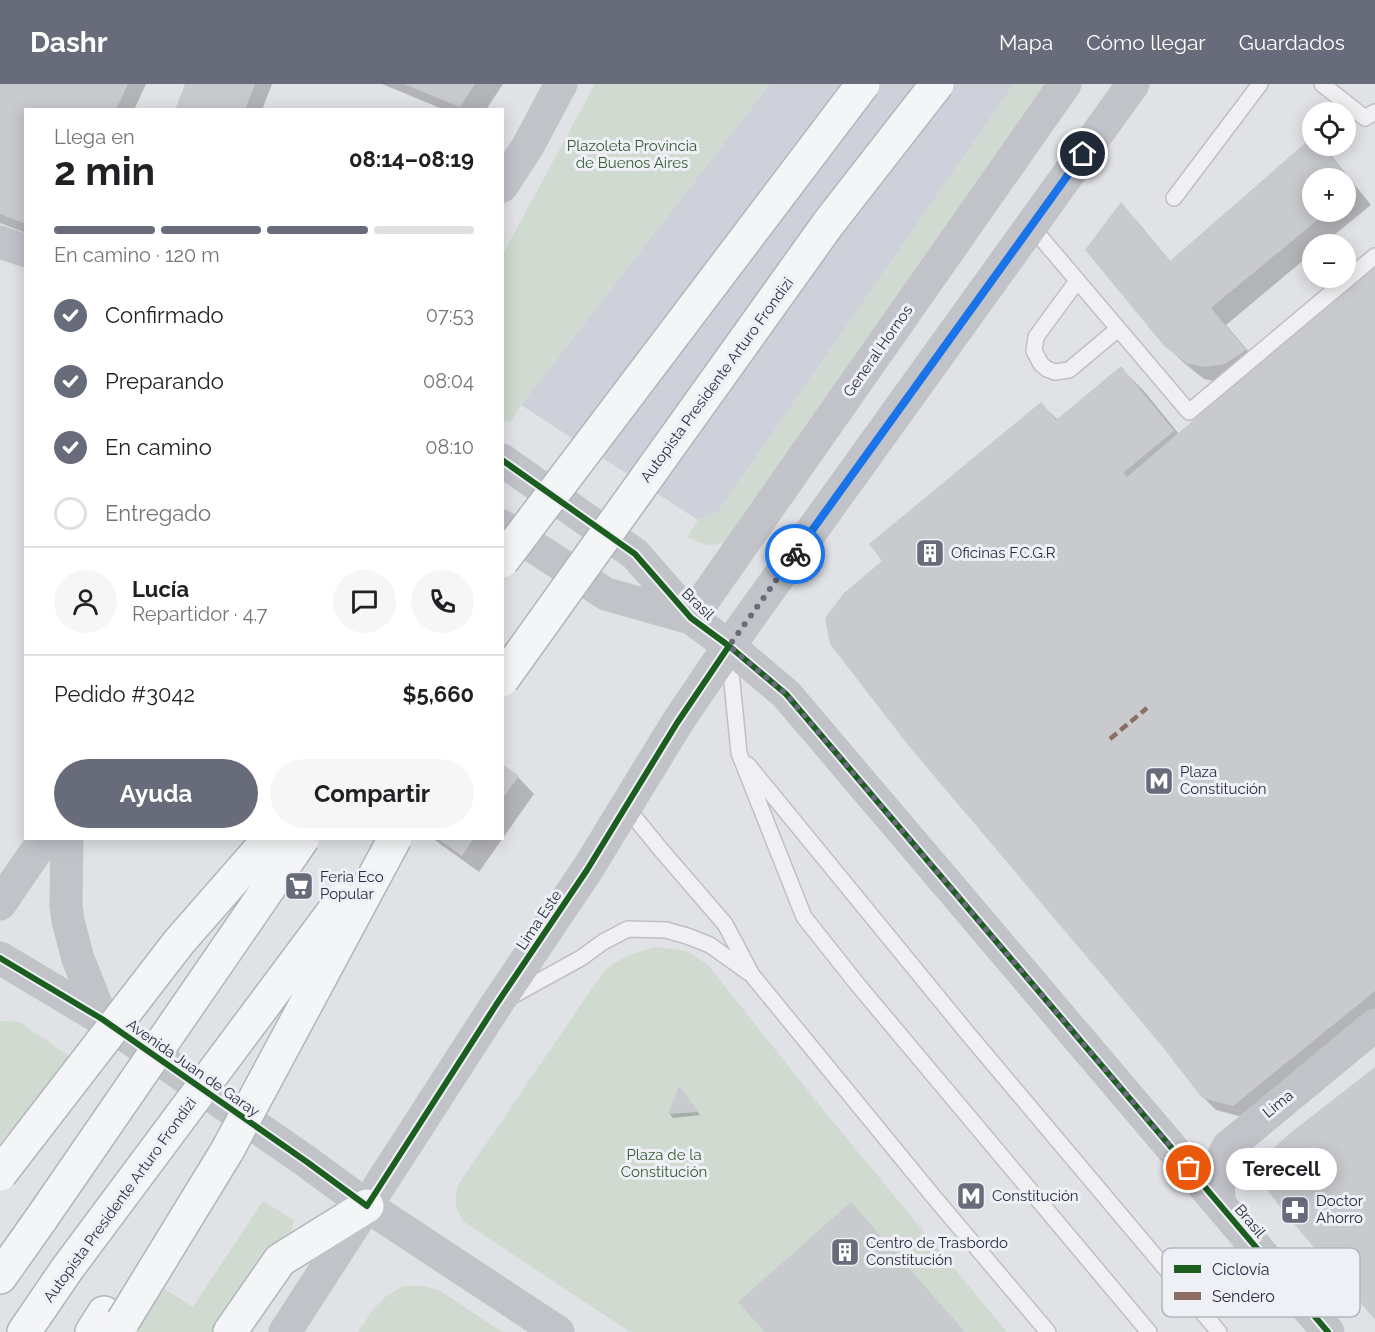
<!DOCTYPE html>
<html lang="es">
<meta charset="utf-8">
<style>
:root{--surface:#fff;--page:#f6f6f6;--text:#202124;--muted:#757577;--line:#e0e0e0;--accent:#686c7a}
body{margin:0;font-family:Raleway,sans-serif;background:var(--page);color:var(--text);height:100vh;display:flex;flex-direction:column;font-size:22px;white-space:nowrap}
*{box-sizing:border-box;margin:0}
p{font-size:20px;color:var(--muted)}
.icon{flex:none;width:33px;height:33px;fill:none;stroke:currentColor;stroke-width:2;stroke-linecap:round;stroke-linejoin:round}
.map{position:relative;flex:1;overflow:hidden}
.panel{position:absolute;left:24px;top:24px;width:480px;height:732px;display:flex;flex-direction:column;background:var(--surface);border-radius:0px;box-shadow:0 3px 15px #0003}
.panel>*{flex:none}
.tools{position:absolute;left:1302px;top:18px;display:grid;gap:12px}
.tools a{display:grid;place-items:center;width:54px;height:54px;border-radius:50%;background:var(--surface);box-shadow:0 3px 15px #0003;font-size:30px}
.pin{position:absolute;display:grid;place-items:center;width:51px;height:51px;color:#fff;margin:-26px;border:3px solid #fff;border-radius:50%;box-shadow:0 2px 6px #0007}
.courier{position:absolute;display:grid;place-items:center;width:60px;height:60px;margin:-30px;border:4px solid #1a73e8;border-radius:50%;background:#fff;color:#222;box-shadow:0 2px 8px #0007}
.bubble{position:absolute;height:42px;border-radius:21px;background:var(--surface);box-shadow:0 3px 15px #0003;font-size:20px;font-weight:700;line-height:42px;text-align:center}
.head em{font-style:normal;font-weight:700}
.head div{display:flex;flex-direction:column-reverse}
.head{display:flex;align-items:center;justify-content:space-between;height:102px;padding:0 30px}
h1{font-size:39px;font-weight:700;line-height:45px}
.bar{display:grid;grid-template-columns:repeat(4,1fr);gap:9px 6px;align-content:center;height:72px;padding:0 30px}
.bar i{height:8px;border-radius:4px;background:var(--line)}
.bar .active{background:var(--accent)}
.bar p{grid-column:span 4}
.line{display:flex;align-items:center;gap:15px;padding:0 30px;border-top:2px solid var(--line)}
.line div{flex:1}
.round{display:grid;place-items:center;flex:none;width:63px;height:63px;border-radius:32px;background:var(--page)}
ol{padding:0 30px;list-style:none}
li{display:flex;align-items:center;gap:18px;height:66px}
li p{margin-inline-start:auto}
li .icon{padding:6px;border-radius:50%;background:var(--accent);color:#fff;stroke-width:4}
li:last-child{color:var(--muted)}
li i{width:33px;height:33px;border:3px solid var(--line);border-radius:50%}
.primary-button{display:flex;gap:12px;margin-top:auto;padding:12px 30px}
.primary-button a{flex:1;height:69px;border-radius:36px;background:var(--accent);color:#fff;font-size:24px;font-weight:700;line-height:69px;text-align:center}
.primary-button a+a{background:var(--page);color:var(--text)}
header{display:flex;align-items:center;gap:36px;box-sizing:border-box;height:84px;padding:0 30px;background:var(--accent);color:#fff}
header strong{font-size:28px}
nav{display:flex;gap:33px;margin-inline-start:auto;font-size:21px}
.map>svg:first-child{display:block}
.built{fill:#ced1d9}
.green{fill:#d0dad1}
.shadow{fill:#0003;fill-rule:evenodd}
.building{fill:#c8cace}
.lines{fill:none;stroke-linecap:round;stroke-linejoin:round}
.lane-casing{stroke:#bec0c4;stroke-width:18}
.highway-casing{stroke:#b2b5bb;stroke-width:36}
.lane{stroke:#f0f0f2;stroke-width:15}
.secondary{stroke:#c1c3c9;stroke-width:33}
.highway{stroke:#f4f5f6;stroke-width:33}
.highway-bridge-casing{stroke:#b2b5bb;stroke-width:36;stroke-linecap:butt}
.highway-bridge{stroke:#f4f5f6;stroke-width:33}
.quiet{stroke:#8d6e63;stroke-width:4.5;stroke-dasharray:9 4.5;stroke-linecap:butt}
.cycleway-casing{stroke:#eef0f6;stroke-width:10}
.cycleway{stroke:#1b5e20;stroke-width:6}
.done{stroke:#686c7a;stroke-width:6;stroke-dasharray:0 10.8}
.route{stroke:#1a73e8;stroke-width:8}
.labels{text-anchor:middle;stroke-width:6;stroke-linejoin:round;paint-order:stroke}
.park-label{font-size:15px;fill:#375c33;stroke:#eef0f6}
.street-label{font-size:15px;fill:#272d40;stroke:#eef0f6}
.poi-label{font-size:15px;fill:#272d40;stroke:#eef0f6;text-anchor:start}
.key{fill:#eef0f6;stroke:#b2b6bf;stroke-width:1.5}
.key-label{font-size:16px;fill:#272d40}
</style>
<header>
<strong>Dashr</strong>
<nav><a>Mapa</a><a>Cómo llegar</a><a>Guardados</a></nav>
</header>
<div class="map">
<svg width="1375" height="1248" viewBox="0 0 1375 1248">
<rect width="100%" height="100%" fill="#e0e2e6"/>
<path class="built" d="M770,0H1014L718,428L698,436L521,321Z"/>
<path class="green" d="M595,0H770L521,321L510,339L502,334L503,170Z
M1014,0H1046L731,455C712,465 705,461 687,453L698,436L718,428Z
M657,863L687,867L708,881L820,1022L1007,1248H630L464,1138C454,1123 453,1114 460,1098L604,887C623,872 634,869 657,863Z
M0,937L20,938L71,974L0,1059Z
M263,1117L294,1136L288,1158L219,1248H130L160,1202L193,1223Z
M403,1202H423L439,1206L502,1248H358L372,1227L385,1213Z"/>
<path class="shadow" d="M0,0H146L134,26H26V149L0,139Z
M187,0H272L262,26H177Z
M382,0H503L486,26H445Z
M1312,55V62H1321L1330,70L1371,121L1323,160H1312V169L1226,241L1260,281L1375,183V936L1246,1034L1216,1026L1203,1013L885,477L1041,320L1058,336L1121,284L1145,308L1179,350L1243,296L1222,299L1204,295L1184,279L1166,262L1121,121L1137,137L1171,178ZM1312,94H1346V128H1312Z
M502,682L518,693L534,710L479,788L432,754H502Z
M680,1005L683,1008L700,1031L673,1034L670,1030Z"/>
<path class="building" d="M0,0H128L116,26H26V140L0,130Z
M185,0H255L245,26H175Z
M404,0H475L460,23Z
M1312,53V62H1322L1356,103L1346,112V94H1312V128H1327L1211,224L1246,266L1225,280L1204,283L1186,279L1165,263L1085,166L1121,118L1170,177Z
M1375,181V907L1233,1022L1202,1014L1162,962L908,661L830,560L825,534L844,509L882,477L869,460L1041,318L1056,336L1121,282L1174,347L1123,389L1127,393Z
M502,680L519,692L502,715Z
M437,754H474L462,772Z
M1375,983V1236L1284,1128L1262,1099L1266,1071L1289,1050Z
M679,1002L698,1028L668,1030Z
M851,1118L965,1248H765L738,1218Z"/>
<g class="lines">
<g class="lane-casing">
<path id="lane" d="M1322,0L1365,34L1375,28
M1174,114L1260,0
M1031,142L1189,328L1375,172
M1077,197L1036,253L1034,267L1041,280L1047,285L1055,288L1069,286L1118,245
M729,568L739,669L804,833L858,901L1149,1248
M748,681L969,951L1219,1248
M626,723L662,767L725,840L752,891L933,1112L1048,1248
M512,912L581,874L603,858L628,845L666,846L687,852L710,861L749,889"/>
</g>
<g class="highway-casing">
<path id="highway" d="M0,1193L41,1135
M24,1248L67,1185
M92,1248L104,1229
M230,1248L280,1176L367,1122"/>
</g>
<use href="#lane" class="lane"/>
<path class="secondary" d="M502,102L528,62L561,0
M0,158L26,167
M502,376L635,470L691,534L729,562L786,610L1328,1248
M502,442L606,510L691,534
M691,534L1065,0
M67,754L66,822L68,837L78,875L102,935
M0,820L45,754
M0,874L102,935L307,1078L367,1122L558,1248
M1220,1120C1217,1096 1216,1085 1228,1063L1375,941
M285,1248L496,921L587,786L677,639L729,562L1133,0"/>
<use href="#highway" class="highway"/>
<g class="highway-bridge-casing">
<path id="highway-bridge" d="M502,477L863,0
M502,596L828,140L937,0
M0,1090L179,858L270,754
M41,1135L303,754
M67,1185L342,816
M123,1237L227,1067L395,754"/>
</g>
<use href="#highway-bridge" class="highway-bridge"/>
<path class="quiet" d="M1110,655L1147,624"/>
<g class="cycleway-casing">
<path id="cycleway" d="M502,376L635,470L691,534L729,562L786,610L1328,1248
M0,874L102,935L307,1078L367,1122L496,921L587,786L677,639L729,562"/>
</g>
<use href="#cycleway" class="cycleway"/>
</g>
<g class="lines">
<path class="done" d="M795,470L729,562L786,610L1189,1084"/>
<path class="route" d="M795,470L1083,70"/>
</g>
<defs>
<g id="building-square" transform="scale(1.5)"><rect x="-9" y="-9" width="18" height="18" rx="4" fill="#686c7a" stroke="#eef0f6"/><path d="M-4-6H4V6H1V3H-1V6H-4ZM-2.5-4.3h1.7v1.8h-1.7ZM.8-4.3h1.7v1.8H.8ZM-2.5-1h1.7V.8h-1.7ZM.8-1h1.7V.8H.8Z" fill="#fff"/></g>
<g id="metro-square" transform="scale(1.5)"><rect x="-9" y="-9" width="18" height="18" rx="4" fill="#686c7a" stroke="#eef0f6"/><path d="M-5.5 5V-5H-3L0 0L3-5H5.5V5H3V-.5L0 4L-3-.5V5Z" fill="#fff"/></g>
<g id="supermarket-square" transform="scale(1.5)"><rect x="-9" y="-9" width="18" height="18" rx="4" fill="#686c7a" stroke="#eef0f6"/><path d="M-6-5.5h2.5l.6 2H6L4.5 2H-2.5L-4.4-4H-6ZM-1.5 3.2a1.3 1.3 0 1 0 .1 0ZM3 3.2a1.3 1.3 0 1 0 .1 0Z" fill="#fff"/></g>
<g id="pharmacy-square" transform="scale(1.5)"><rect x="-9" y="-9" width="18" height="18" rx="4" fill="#686c7a" stroke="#eef0f6"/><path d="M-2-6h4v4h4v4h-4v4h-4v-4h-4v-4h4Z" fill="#fff"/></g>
</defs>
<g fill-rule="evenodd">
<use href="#building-square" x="930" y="469"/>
<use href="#metro-square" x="1159" y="697"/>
<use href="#supermarket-square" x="299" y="802"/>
<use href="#metro-square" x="971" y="1112"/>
<use href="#pharmacy-square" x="1295" y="1126"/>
<use href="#building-square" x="845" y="1168"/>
</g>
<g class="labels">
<g class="park-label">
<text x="632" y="67">Plazoleta Provincia<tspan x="632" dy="17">de Buenos Aires</tspan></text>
<text x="664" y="1076">Plaza de la<tspan x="664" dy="17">Constitución</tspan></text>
</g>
<g class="street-label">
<text transform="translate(878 267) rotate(-55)" y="5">General Hornos</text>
<text transform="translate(717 296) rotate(-54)" y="5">Autopista Presidente Arturo Frondizi</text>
<text transform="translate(698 520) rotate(44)" y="5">Brasil</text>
<text transform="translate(539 836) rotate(-56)" y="5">Lima Este</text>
<text transform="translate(193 984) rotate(35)" y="5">Avenida Juan de Garay</text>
<text transform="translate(1278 1020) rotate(-39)" y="5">Lima</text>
<text transform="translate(120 1116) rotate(-54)" y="5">Autopista Presidente Arturo Frondizi</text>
<text transform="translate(1250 1137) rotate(50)" y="5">Brasil</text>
</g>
<g class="poi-label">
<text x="951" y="474">Oficinas F.C.G.R</text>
<text x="1180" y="693">Plaza<tspan x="1180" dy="17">Constitución</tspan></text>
<text x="320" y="798">Feria Eco<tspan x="320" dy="17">Popular</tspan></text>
<text x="992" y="1117">Constitución</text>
<text x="1316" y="1122">Doctor<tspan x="1316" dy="17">Ahorro</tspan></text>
<text x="866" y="1164">Centro de Trasbordo<tspan x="866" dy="17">Constitución</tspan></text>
</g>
</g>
<rect x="1162" y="1164" width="198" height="69" rx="9" class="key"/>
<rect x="1174" y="1181" width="27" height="8" fill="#1b5e20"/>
<rect x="1174" y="1208" width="27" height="8" fill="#8d6e63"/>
<g class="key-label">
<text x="1212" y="1191">Ciclovía</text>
<text x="1212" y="1218">Sendero</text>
</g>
</svg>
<div class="tools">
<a><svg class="icon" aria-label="locate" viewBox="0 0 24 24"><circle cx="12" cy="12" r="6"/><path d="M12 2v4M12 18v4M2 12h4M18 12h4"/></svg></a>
<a>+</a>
<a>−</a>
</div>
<div class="pin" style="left:1189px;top:1084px;background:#ea580c"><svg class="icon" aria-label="bag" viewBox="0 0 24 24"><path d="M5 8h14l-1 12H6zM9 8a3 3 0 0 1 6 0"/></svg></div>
<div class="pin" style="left:1083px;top:70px;background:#1f2937"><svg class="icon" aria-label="home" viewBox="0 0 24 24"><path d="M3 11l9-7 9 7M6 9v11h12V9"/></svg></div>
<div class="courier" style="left:795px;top:470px"><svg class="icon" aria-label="bike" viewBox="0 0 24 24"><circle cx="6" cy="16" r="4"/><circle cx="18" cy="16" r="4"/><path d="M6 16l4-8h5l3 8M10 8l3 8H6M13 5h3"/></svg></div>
<div class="bubble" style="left:1226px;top:1064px;width:111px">Terecell</div>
<section class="panel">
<div class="head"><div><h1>2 min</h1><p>Llega en</p></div><em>08:14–08:19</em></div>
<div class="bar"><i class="active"></i><i class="active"></i><i class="active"></i><i></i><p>En camino · 120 m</p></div>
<ol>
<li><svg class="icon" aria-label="check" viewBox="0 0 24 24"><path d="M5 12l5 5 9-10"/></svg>Confirmado<p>07:53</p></li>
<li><svg class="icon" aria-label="check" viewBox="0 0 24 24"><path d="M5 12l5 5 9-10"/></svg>Preparando<p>08:04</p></li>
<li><svg class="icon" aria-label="check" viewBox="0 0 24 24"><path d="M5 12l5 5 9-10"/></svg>En camino<p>08:10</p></li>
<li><i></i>Entregado</li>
</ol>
<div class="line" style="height:108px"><a class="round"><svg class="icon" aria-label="person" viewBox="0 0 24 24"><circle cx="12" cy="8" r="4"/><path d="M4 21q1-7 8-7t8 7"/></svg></a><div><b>Lucía</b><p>Repartidor · 4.7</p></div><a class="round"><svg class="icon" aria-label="chat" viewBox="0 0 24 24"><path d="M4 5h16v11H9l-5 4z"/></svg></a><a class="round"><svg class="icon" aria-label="phone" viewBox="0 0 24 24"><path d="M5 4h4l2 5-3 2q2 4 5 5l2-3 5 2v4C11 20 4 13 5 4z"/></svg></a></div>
<div class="line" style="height:78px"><div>Pedido #3042</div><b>$5,660</b></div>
<div class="primary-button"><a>Ayuda</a><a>Compartir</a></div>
</section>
</div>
